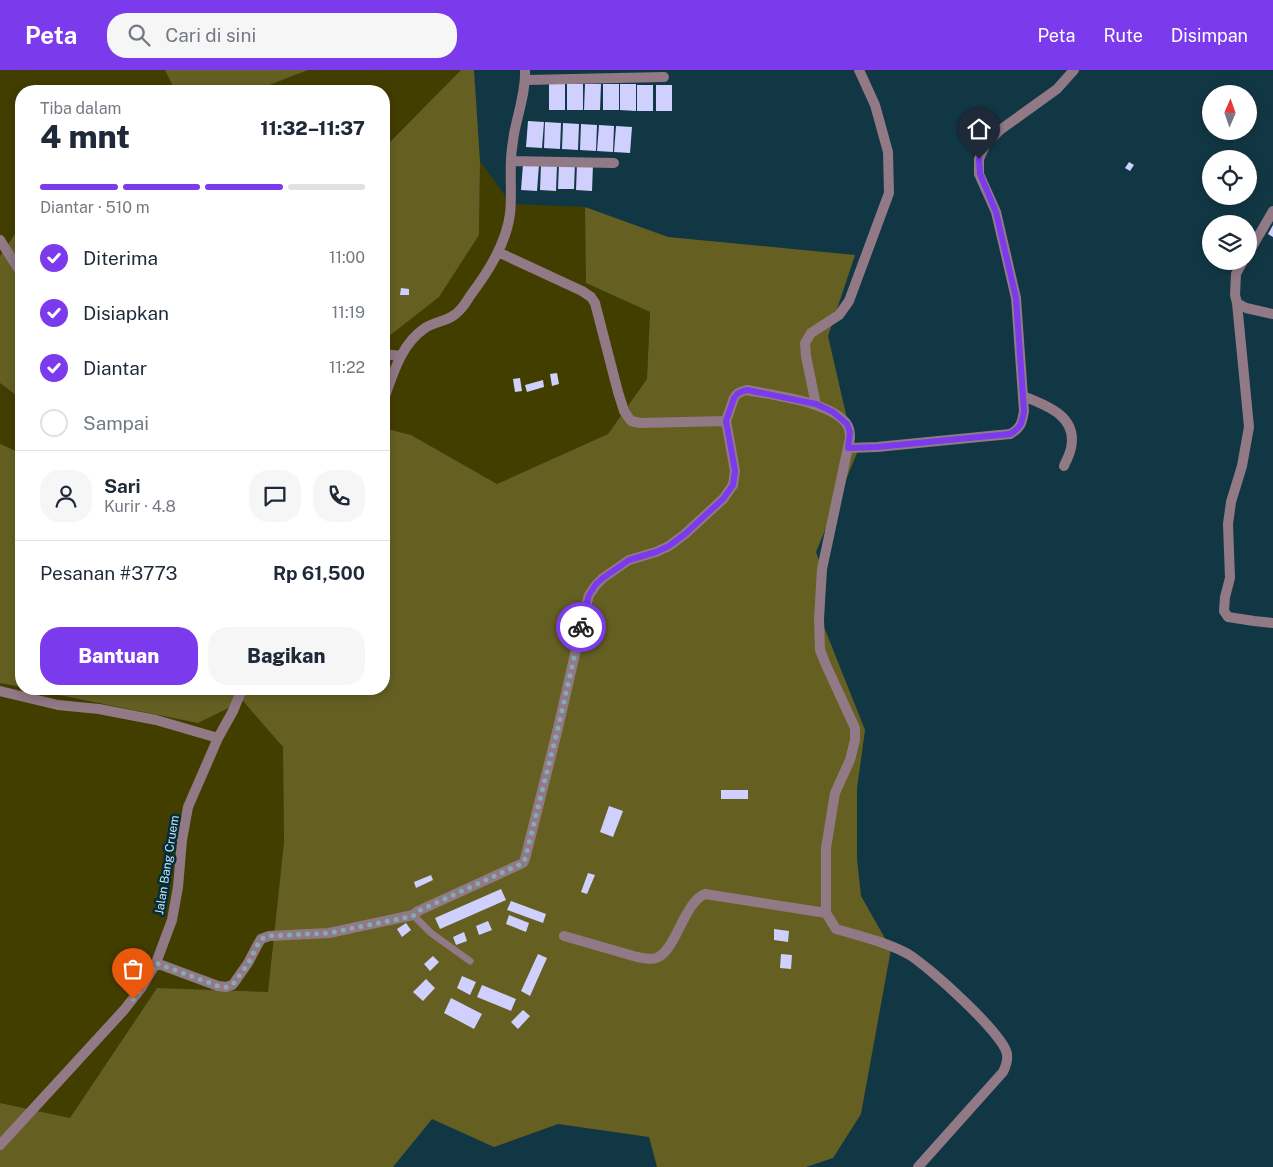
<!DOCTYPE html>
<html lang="id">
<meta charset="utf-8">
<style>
:root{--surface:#fff;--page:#f6f6f7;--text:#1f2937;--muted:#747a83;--line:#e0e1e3;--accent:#7c3aed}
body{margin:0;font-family:"Public Sans",sans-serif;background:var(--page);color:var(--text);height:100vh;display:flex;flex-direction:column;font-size:19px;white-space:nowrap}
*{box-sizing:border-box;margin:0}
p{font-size:16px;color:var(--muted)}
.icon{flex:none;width:28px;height:28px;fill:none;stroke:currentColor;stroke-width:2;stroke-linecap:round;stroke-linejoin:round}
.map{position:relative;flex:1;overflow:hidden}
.drawer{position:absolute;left:15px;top:15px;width:375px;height:610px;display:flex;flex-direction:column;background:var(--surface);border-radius:20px;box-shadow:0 2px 12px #0003}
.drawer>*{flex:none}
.needle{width:32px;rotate:2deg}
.tools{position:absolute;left:1202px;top:15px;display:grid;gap:10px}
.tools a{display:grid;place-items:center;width:55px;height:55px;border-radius:50%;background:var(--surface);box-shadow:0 2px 12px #0003;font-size:25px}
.pin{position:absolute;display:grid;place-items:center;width:42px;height:42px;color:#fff;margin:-51px -21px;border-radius:50% 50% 50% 0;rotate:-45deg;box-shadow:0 0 5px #0007}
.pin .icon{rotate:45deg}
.courier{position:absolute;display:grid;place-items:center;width:50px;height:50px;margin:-25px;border:4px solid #7c3aed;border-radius:50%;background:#fff;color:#222;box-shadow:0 1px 6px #0007}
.head em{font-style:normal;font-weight:800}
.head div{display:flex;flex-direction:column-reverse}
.head{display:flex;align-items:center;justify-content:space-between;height:85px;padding:0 25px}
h1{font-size:32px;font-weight:800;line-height:38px}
.bar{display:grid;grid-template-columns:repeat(4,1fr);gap:8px 5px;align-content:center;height:60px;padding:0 25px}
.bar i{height:6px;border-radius:4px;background:var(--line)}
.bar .current{background:var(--accent)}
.bar p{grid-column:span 4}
.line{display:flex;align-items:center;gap:12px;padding:0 25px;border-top:1px solid var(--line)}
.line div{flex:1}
.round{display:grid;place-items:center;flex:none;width:52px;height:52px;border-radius:20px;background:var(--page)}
ol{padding:0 25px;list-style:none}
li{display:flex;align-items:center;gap:15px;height:55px}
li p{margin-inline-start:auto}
li .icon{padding:5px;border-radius:50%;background:var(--accent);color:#fff;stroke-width:4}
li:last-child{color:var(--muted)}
li i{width:28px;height:28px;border:2px solid var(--line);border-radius:50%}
.action{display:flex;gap:10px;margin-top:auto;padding:10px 25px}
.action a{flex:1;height:58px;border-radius:20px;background:var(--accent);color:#fff;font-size:20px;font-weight:800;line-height:58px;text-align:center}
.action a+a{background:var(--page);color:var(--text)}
header{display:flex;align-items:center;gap:30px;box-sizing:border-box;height:70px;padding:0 25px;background:var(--accent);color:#fff}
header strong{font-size:24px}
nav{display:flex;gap:28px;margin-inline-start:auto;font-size:18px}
.search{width:350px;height:45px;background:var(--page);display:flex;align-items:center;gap:12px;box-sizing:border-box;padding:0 18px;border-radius:20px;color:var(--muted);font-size:19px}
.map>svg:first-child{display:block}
.green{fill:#423e00}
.forest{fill:#656022}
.building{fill:#d0d0fe}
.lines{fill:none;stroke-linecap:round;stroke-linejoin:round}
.service{stroke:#927986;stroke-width:7}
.minor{stroke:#927986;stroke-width:10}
.done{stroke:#86a9b6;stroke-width:5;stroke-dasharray:0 9}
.route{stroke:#7c3aed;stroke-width:6}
.labels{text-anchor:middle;stroke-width:5;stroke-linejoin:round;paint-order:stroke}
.street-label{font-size:12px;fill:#c5e6f4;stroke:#062c39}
</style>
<header>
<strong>Peta</strong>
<div class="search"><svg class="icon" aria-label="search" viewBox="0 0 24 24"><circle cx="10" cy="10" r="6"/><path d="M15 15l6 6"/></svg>Cari di sini</div>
<nav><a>Peta</a><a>Rute</a><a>Disimpan</a></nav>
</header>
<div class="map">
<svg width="1273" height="1097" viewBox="0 0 1273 1097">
<rect width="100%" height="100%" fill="#123744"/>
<path class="green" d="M0,0H165L175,21H21V155L0,186Z
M308,0H461L389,73L384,74V21H254Z
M480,91L511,134L585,137L586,213L650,242L647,309L608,364L497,414L411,365L384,358V270L439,226L479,165Z
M0,313L21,329V383L0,374Z
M0,613L21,617V619H29L198,653L243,631L283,677L284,772L268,922L157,918L70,1048L0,1033Z"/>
<path class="forest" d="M165,0H308L254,21H175Z
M461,0H474L480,91L479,165L439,227L384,270V74L389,73Z
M585,137L668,167L855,185L828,266L850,362L857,383L816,482L822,499L824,557L865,660L857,718V789L861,826L891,879L861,1044L833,1088L806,1097H657L649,1067L558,1054L494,1077L432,1049L393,1097H0V1033L70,1048L157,918L268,922L284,772L283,677L243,631L198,653L29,619H384V358L411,365L497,414L608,364L647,309L650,242L586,213Z
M21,155V329L0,313V186Z
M0,374L21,383V617L0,613Z"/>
<path class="building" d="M549,13L565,14V40H549Z
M567,14H583V40H567Z
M585,14H601L600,40H584Z
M603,14H619V40H603Z
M620,14H636V41L620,40Z
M637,15H653V41H637Z
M656,15H672V41H656Z
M528,51L544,52L542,78L526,77Z
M545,52L561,53L560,79L544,78Z
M563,53L579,54L578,80L562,79Z
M581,54L597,55L596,81L580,80Z
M599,55L614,56L613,82L597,81Z
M616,56L632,57L630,83L614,82Z
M559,92L575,93L574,119H558Z
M1129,92L1134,95L1130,101L1125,98Z
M577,93L593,94L592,121L576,120Z
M523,94L539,95L537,121L521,120Z
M541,94L557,95L556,121L540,120Z
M1273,155V167L1268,164Z
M401,218L409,219V225H400Z
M557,303L559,314L552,316L550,304Z
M520,308L522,321L515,322L513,309Z
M543,310L544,317L527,322L525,315Z
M721,720H748V729H721Z
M609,736L623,741L613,767L600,762Z
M588,803L595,805L587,824L581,822Z
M431,805L433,810L416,818L414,812Z
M501,819L506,830L440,859L435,848Z
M511,831L546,844L543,853L507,840Z
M509,845L529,853L526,862L506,854Z
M488,851L492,860L479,865L476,856Z
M406,853L411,860L402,867L397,859Z
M774,859L789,861L788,872L774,870Z
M464,862L467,871L456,875L453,867Z
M538,884L547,888L530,926L521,921Z
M781,884L792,885L791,899L780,898Z
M433,886L439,892L430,901L424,894Z
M462,906L476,912L470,925L457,918Z
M426,909L435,918L423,931L413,922Z
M482,915L516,929L511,941L477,927Z
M451,928L482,944L474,959L444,943Z
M523,940L530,946L518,959L511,952Z"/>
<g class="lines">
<path class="service" d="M413,845L431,863L470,891"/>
<path class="minor" d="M526,10L664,7
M511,91L614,93
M0,170L21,203
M498,182L582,221L591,227L595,233L618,322L624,341L631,351L640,353L726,351
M1249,182L1273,141
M1243,191L1236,204L1235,225L1237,233L1249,357L1242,396L1231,432L1228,454L1230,508L1225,527L1224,541L1228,547L1254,551L1273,553
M1237,233L1246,238L1273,244
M384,284L401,286
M1023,326C1046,335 1078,346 1071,378C1070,384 1066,391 1064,396
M384,329C393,304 401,274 425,258C436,251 450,251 459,241C463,237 467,231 470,226C488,202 506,174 510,144C512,126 510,108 511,90C511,82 513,72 514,64C518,43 526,21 525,0
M816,335L806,286L805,273L811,263L839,245L849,231L889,123L888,82L875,35L859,0
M848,378L877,377L1010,364C1021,358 1022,353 1024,341L1016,228L996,142L979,104V89L986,74L1000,60L1057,19L1074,0
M0,621L58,635L99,639L156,650L218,668
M564,866L637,887C643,888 650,890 656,888C675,883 684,832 705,824L826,843
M156,893L218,916L226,917L232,915L234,913L248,893L258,874L261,869L269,866L329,863L413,845L418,841L523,793L525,789L558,658L586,536L589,525L596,515L603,508L629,490L656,482L669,476L685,464L723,429L733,415L735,401L726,351L734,328L737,324L743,321L747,320C775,326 828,331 846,353C850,358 850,363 850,368L822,499L819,549L820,580L826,595L855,658V670L850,690L835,723L826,778V843L836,859C860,866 886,872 908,884C927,895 1004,964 1007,984C1008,991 1006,996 1003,1002L918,1097
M0,1075L124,940L142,917L156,893L172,850L178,817L182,770L188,737L218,668L233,641L242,619"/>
</g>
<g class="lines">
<path class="done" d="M133,929L142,917L156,893L218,916L226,917L232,915L234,913L248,894L258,874L261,869L269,866L329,863L413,846L418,841L523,793L525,789L558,658L581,557"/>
<path class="route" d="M581,557L589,525L596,514L603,508L629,490L656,482L669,476L685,464L723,429L733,415L735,401L726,351L734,328L737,324L743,321L747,320L816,334L833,342L847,354L850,362L848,378L877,377L1010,364C1021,358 1022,353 1024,341L1016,228L996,142L980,104L979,89"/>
</g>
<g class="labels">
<g class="street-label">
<text transform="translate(167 795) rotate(-81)" y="4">Jalan Bang Cruem</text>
</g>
</g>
</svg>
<div class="tools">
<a><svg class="needle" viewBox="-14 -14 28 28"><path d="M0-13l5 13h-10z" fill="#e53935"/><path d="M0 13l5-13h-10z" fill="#747a83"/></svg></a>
<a><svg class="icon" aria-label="locate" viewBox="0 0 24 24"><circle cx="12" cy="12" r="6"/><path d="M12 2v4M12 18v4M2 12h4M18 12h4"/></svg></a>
<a><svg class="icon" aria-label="layers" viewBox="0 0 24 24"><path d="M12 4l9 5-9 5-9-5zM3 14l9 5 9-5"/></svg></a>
</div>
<div class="pin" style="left:133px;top:929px;background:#ea580c"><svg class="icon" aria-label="bag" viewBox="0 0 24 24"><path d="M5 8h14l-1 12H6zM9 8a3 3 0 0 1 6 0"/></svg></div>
<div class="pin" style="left:979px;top:89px;background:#1f2937"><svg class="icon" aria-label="home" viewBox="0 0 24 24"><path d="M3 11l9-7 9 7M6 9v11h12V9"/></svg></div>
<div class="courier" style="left:581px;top:557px"><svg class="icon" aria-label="bike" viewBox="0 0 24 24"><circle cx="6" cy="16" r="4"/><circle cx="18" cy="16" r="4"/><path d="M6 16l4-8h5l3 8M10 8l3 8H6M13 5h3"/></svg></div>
<section class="drawer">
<div class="head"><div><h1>4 mnt</h1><p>Tiba dalam</p></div><em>11:32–11:37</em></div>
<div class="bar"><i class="current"></i><i class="current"></i><i class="current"></i><i></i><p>Diantar · 510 m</p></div>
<ol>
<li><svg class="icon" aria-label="check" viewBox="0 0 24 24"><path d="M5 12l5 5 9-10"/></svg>Diterima<p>11:00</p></li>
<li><svg class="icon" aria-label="check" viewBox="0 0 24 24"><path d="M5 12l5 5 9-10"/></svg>Disiapkan<p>11:19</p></li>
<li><svg class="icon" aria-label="check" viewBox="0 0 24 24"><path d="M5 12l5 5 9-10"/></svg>Diantar<p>11:22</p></li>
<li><i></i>Sampai</li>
</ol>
<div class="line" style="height:90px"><a class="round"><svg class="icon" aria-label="person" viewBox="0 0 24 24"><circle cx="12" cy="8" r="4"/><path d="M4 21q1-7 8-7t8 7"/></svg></a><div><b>Sari</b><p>Kurir · 4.8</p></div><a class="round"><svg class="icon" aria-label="chat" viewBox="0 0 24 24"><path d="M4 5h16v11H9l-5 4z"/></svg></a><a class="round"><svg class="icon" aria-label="phone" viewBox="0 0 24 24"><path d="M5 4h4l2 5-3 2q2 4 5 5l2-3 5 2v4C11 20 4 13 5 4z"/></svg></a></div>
<div class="line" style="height:65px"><div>Pesanan #3773</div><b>Rp 61,500</b></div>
<div class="action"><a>Bantuan</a><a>Bagikan</a></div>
</section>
</div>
